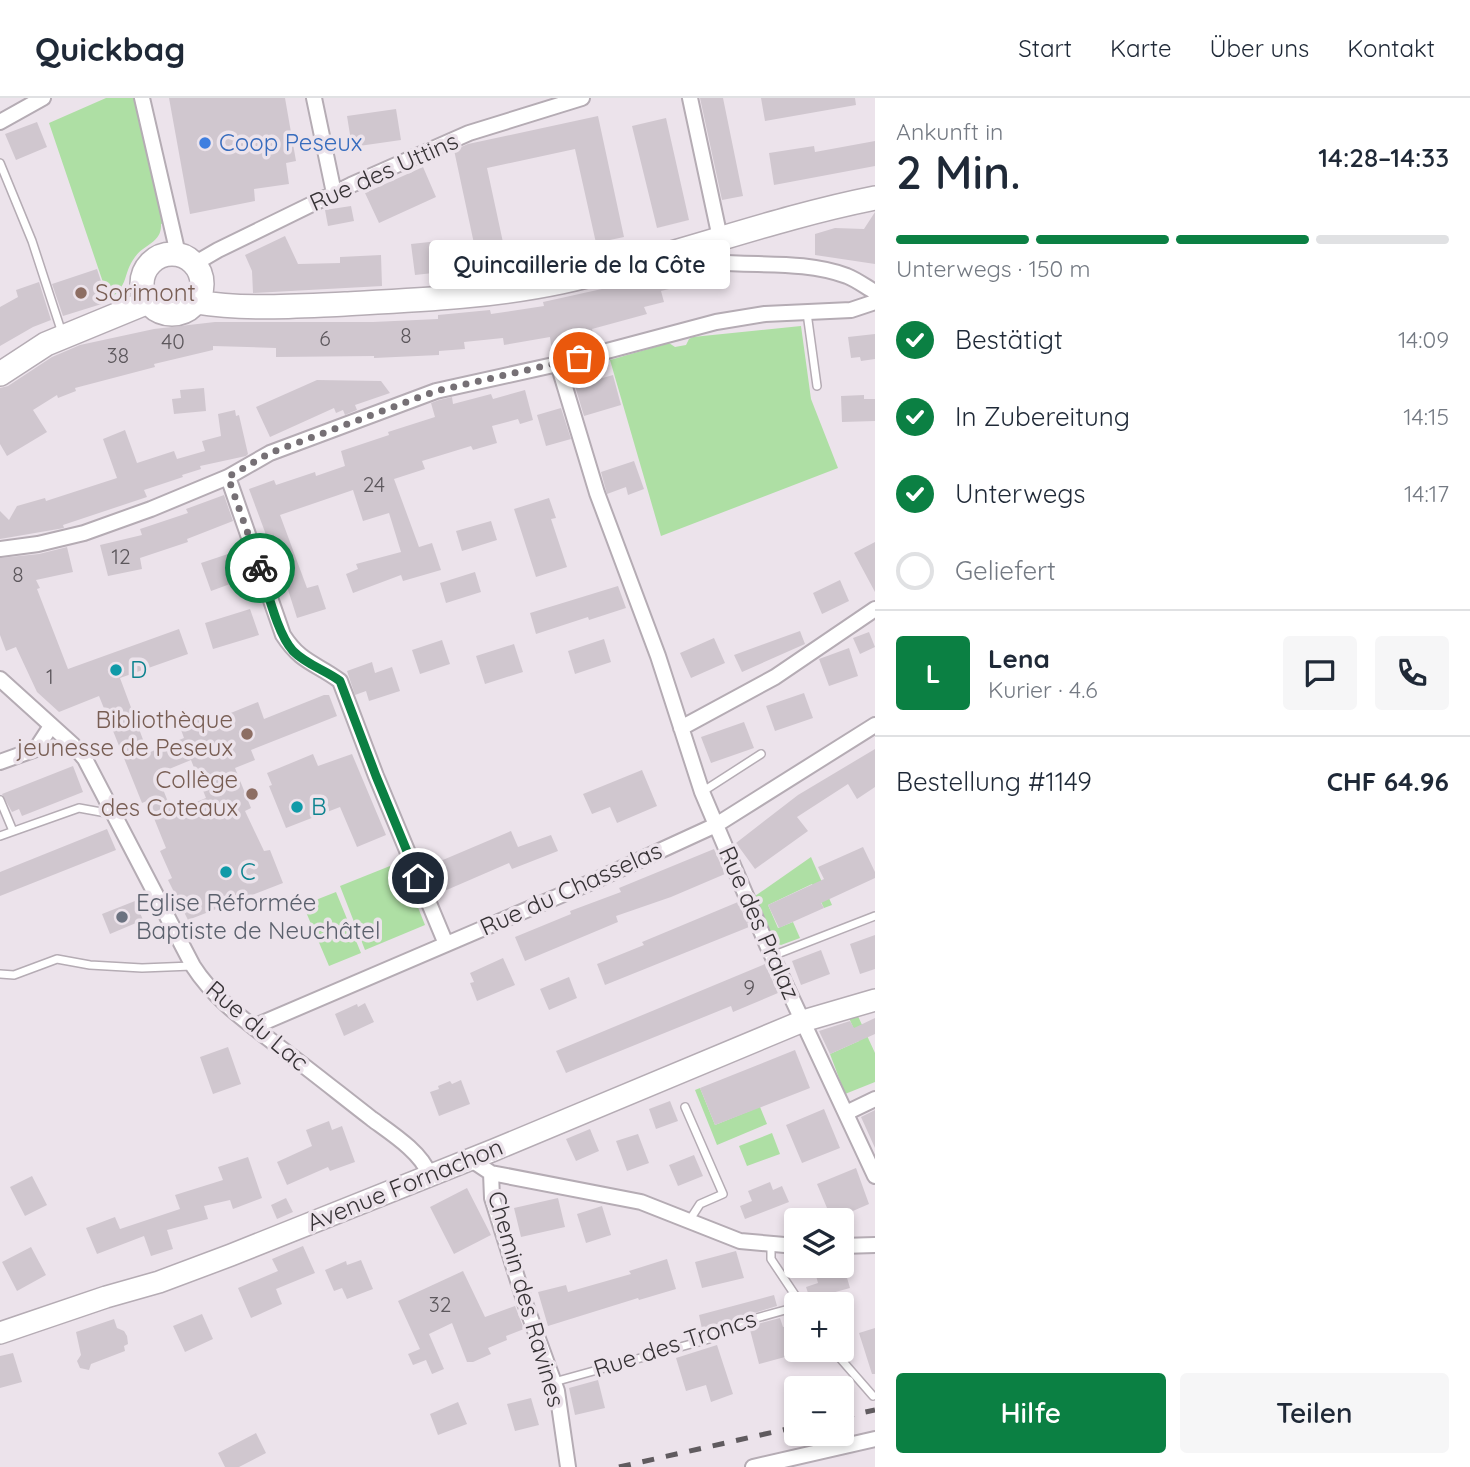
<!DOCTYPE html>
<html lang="de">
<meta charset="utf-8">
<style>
:root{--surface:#fff;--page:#f6f6f7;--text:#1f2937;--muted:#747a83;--line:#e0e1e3;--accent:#0b8043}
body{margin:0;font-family:Quicksand,sans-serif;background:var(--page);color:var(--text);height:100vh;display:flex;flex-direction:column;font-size:26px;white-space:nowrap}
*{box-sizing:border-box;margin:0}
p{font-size:23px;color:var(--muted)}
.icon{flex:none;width:38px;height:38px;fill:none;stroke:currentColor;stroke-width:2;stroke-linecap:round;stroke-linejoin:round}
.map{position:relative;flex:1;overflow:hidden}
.sheet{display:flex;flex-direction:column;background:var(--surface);width:595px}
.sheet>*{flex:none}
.buttons{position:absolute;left:784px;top:1110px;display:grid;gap:14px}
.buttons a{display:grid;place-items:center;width:70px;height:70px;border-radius:7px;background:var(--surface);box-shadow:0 4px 10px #0003;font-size:35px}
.pin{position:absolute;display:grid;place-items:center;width:60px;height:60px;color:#fff;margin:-30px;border:4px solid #fff;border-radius:50%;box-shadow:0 2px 7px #0007}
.courier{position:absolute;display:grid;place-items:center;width:70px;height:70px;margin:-35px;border:5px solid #0b8043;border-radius:50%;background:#fff;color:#222;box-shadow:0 2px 9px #0007}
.bubble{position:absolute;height:49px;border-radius:7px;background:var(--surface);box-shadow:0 4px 10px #0003;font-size:23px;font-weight:600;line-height:49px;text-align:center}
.overview em{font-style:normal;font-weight:600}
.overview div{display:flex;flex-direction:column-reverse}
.overview{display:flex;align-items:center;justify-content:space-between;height:119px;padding:0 21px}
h1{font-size:46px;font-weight:600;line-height:52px}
.bar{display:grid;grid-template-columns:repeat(4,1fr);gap:10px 7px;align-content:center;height:84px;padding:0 21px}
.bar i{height:9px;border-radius:5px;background:var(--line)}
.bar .selected{background:var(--accent)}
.bar p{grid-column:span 4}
.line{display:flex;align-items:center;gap:18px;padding:0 21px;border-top:2px solid var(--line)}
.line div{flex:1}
.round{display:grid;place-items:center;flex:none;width:74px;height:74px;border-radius:7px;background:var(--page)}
ol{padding:0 21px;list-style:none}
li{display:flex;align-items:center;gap:21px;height:77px}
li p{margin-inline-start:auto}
li .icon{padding:7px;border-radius:50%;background:var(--accent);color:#fff;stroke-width:4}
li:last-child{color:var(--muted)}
li i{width:38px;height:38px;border:4px solid var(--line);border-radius:50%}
.cta{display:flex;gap:14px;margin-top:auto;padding:14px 21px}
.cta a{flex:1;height:80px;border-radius:7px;background:var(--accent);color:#fff;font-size:28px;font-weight:600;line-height:80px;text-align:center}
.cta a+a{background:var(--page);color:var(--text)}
header{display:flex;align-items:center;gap:42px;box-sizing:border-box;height:98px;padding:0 35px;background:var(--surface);border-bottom:2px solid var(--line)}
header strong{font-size:33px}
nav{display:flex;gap:38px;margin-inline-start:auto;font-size:24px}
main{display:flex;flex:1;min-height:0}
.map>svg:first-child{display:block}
.green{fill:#aedfa4}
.building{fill:#d0c7cf;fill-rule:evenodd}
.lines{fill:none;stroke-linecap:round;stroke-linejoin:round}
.lane-casing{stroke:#b5acb4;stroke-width:10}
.street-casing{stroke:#b5acb4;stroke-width:18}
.secondary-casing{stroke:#b5acb4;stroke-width:24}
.primary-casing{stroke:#b5acb4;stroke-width:26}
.lane{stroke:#fff;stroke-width:7}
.street{stroke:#fff;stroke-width:14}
.secondary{stroke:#fff;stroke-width:21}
.primary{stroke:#fff;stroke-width:23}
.rail{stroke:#605b5f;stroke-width:5;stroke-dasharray:12 12;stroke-linecap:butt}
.done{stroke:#767075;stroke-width:7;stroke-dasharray:0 12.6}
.route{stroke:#0b8043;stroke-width:9}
.shop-dot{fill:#3f7fe0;stroke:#ece3eb;stroke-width:2.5}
.education-dot{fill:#8d6e63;stroke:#ece3eb;stroke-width:2.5}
.culture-dot{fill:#0f9aa8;stroke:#ece3eb;stroke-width:2.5}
.worship-dot{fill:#6b7280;stroke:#ece3eb;stroke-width:2.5}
.labels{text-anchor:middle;stroke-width:7;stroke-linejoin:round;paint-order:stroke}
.number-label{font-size:21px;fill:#5c575c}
.shop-label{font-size:24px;fill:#366cbe;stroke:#ece3eb;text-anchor:start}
.street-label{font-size:24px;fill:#363235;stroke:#ece3eb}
.education-label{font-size:24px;fill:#785e54;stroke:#ece3eb;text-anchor:end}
.culture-label{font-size:24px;fill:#0d838f;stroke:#ece3eb;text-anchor:start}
.worship-label{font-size:24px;fill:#5b616d;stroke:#ece3eb;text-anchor:start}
</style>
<header>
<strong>Quickbag</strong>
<nav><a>Start</a><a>Karte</a><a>Über uns</a><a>Kontakt</a></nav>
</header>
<main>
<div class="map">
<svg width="875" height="1369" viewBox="0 0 875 1369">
<rect width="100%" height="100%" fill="#ece3eb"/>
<path class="green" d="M106,0H134L165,125L161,126C162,145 144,146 135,159C122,177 130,186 109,202L49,25Z
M801,228L811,301L838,370L661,438L610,262L669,245L675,249L686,247L689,241L693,239Z
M811,759L832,807L824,810L812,786L768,807L778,830L793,824L800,840L781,847L775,845L755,798Z
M400,764L425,827L365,852L340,788Z
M336,794L361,855L329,868L303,807Z
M857,916L875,955V984L845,996L830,956L859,943L849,920Z
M745,972L767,1026L717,1047L695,992L700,990L715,1027L752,1012Z
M772,1035L780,1056L747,1068L739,1048Z"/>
<path class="building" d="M169,0H285L296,63L286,65L289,86L254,91L255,103L190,116Z
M700,0H723L743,98L722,102Z
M761,0H855L856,7L765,23Z
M396,11L401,42L352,49L347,18Z
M598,18L624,139L596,145L575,51L487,70L507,163L479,169L454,52L468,46Z
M666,20L689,122L657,130L632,28Z
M37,24L47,49L16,62L5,36Z
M875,43V68L774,87L769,55L814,48L815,54Z
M423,69L436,99L379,125L365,95Z
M351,108L354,123L328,128L325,112Z
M875,114V166L815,157V136L835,130L864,131Z
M285,138L298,166L340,165V159L381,157L382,188L253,195L252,173L245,157Z
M448,142L451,173L415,177L411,146Z
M97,171L108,204L63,218L52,186Z
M657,179L666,181L669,191L661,193L664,204L644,209L647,216L592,231L595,242L552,254L550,239L504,247L503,240L464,244L465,251L439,253V257L374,260V258L276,259V250L213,248V252L154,266L155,269L75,290L76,293L58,300L57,297L33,312L47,334L7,358L0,346V290L8,288L52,259L80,247L154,231L215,224H373L438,221V217L490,212L491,216L544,208L543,204L638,183L639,188Z
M39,184L51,222L33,229L0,248V209L18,199L16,192Z
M875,236V261L861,263L860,259L851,260L848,239Z
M613,277L621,307L584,318L575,288Z
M317,282L381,283L390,295L355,307L357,312L345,317L343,312L336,315L334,310L270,339L256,309Z
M204,290L206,313L174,316L172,301L181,300L180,292Z
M525,292L533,322L520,326L518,321L492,328L497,345L473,352L471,348L422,363L425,371L394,381L419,449L432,445L441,472L403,483L401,477L353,495L346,476L358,471L356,466L401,454L389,415L363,423L353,392L280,417L307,490L318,487L326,511L297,520L283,476L278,478L276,470L271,472L261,444L266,442L265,434L249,391L274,382L276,387L315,374L316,378L345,368L341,353L389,337L388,334L435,319L431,305L439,302L452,299L453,306L491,296L493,301Z
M864,297V301H875V323L842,324L841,298Z
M561,310L571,341L546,348L537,317Z
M235,312L236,318L239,317L248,356L246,358L200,368L201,371L182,377L183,379L144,392L147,399L63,427L64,430L0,441V413L9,422L17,408L45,400L46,403L117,380L103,341L125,332L137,365L174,353L177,361L205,353L202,343L221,338L218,316Z
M634,363L644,391L628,397L626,389L607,396L601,374Z
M224,397L233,423L187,441L188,444L140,460L142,471L108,478L100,447L142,437L140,431L188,415L186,411Z
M549,400L556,420L551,421L567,469L536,479L514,411Z
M491,423L497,442L462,453L456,433Z
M875,444V494L854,455Z
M67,449L73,474L36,482L40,490L37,491L68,571L179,531L188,556L120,580L148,655L184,640L180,629L199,621L201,627L258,604L264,621L324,597H329L337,618L251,652L255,662L235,670L251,710L245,713L264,753L270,752L283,785L188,822L168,782L172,780L160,753L166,750L147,703L142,705L99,598L59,614L37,594L16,549L6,553L0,537V460L39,456ZM191,662L206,700L172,714L157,676Z
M243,451L252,478L211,493L201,465Z
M475,474L481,494L446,505L440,485Z
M840,482L849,503L822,516L813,495Z
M618,488L626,510L589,522L588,519L536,536L530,515Z
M250,511L259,537L213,551L205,525Z
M800,533L805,546L742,574L734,557Z
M869,534L875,549L860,556L853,540Z
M714,540L725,565L691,580L680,555Z
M604,541L611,564L575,576L568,553Z
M442,542L450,566L420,576L412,552Z
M514,546L523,574L485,586L476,558Z
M849,550L858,578L829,588L819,561Z
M372,564L375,575L392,569L400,593L369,603L366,593L355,597L347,573Z
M804,595L813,620L775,633L766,608Z
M744,624L754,650L711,665L701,639Z
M875,651V689L857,701L848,686L797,719L808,733L755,771L736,745L798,697Z
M313,656L318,668L352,656L386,737L357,749L340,709L286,730L269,688L272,687L267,675Z
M73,668L83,694L22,718L19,711L12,714L2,696Z
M642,672L657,708L617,725L610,709L592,716L583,696Z
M107,731L116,752L0,798V774Z
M511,733L518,749L551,737L558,753L512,771L509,765L442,794L431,767Z
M863,749L875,774V780L821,805L824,810L779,830L768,807L824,781L818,769Z
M714,751L725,776L671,799L616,818L618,824L525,863L515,839L571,816L570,813L621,794L619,790Z
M135,803L143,822L110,836L102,816Z
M738,804L749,829L605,887L597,866L644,847L642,844Z
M875,837V871L860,876L850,846Z
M821,852L830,876L801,887L792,863Z
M503,860L515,887L477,903L470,885L474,884L470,875Z
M765,866L778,895L733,914L731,908L566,975L556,953Z
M569,879L577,900L549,912L540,891Z
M365,905L374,924L344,938L335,916L357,906L358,909Z
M875,920V936L830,956L819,933L850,923L854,930Z
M228,949L241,986L213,996L200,959Z
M795,952L810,990L715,1027L700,990Z
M461,982L470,1006L439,1018L430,994L439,991L438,988L450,983L452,986Z
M670,1003L678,1023L656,1031L649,1011Z
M824,1011L840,1050L802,1065L786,1027Z
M875,1012V1050L861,1019Z
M329,1023L332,1032L342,1028L355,1064L330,1073L328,1069L287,1087L277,1064L312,1048L306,1032Z
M590,1031L599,1053L576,1063L566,1041Z
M638,1036L649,1065L627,1073L616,1043Z
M694,1057L703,1078L678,1088L669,1067Z
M248,1059L262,1100L233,1111L230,1102L204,1108L208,1121L167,1132L173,1151L151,1158L144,1138L97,1156L86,1130L115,1119L120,1131L180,1111L175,1097L223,1082L218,1069Z
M856,1070L869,1106L832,1122L817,1086Z
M32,1078L47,1107L25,1118L10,1089Z
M770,1084L773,1092L782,1088L789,1104L745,1121L740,1108L752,1103L748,1093Z
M467,1090L491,1137L454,1156L430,1109Z
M286,1100L293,1114L277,1121L271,1107Z
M558,1100L565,1129L521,1139L514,1110Z
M602,1108L611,1137L586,1145L577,1116Z
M303,1148L315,1175L276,1191L282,1206L251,1220L238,1190L278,1173L272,1161Z
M31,1149L46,1177L17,1193L2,1164Z
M736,1153L744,1180L702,1190L695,1164Z
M667,1161L676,1191L639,1202L638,1200L548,1228L538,1194L566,1187L568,1194L631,1176L629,1173Z
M361,1162L373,1191L347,1201L342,1190L334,1193L325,1172L346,1163L347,1167Z
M843,1166L850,1190L810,1201L806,1189L818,1185L815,1174Z
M463,1173L485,1219L515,1208L524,1231L506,1238L507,1242L488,1250L491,1256L473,1264H467L452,1225L429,1236L444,1271L432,1276L426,1262L413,1267L408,1256L420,1251L398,1203Z
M774,1197L777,1208L702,1231L699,1217Z
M202,1216L213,1241L185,1254L173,1228Z
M780,1220L783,1229L796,1226V1256L759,1266L749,1228Z
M114,1221L117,1230L124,1233L127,1238L128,1246L124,1248L125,1253L91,1266L89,1272L80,1270L77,1263L81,1257L76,1234Z
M875,1230V1276H872L859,1235Z
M717,1247L733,1296L711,1304L706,1287L686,1293L676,1260Z
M13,1255L22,1284L0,1290V1258Z
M598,1282L605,1310L575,1317L569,1290Z
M531,1300L539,1327L515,1333L507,1306Z
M458,1304L467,1326L438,1337L430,1316Z
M256,1335L266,1355L239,1369H225L218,1355Z"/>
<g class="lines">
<g class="lane-casing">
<path id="lane" d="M0,65L32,143L62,235
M807,215L817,288
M702,694L761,656
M0,702L13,733
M0,738L79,710L112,716
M772,858L875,818
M0,876L14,877L57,861L90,867L142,870L192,868
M685,1009L723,1096L700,1106L689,1123
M771,1146V1161L801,1206
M832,1251L873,1298
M554,1284L709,1241L717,1231L796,1209"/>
</g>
<g class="street-casing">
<path id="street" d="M142,0L178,156
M314,0L334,95
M690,0L720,140
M0,24L43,0
M671,155C728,175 790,157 847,178C857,182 866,189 875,194
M194,166L218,152L351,87L469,35L582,0
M558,266L597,395L658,558L702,694L767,847L875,1078
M228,379L283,537C301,565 316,565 340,583L376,678L446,846
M0,451L38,446L84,435L151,411L228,379L270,355L436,293L558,266L716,224L765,216L851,212L875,204
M0,581L73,647L85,661L193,868C214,901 247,924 278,948C310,972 341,997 372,1021C391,1035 421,1054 429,1076
M681,630L775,579L875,511
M0,664L36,651L51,628
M253,929L594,783L716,727L875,627
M846,1015L875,1001
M470,1061L491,1075L641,1104L740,1143L796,1148
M491,1075L492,1100L525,1205L557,1293L568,1369
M842,1148L875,1147
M753,1369L875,1341"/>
</g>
<g class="secondary-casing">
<path id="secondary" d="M0,1235L106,1199L159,1184L231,1157L494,1052L803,923L875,902"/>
</g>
<g class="primary-casing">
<path id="primary" d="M142 186a30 30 0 1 1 60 0a30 30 0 1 1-60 0Z
M196,204C246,212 295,208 345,206C418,202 490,199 561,184C667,161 769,121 875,100
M0,276L46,246L148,204"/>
</g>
<use href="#lane" class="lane"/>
<use href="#street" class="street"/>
<use href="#secondary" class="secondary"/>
<use href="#primary" class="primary"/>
<path class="rail" d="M842,1319L875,1312
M619,1369L796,1329"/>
</g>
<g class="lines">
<path class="done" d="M260,470L228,379L270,355L436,293L579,260"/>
<path class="route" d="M260,470C268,494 277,535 293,553C307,567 325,572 340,583L376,678L418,780"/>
</g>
<circle class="shop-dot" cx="205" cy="45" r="7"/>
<g class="education-dot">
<circle cx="81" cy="195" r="7"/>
<circle cx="247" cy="636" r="7"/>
<circle cx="252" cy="696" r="7"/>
</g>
<g class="culture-dot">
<circle cx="116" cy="572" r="7"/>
<circle cx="297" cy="709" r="7"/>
<circle cx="226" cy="774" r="7"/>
</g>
<circle class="worship-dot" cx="122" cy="819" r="7"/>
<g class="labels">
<g class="number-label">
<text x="406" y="245">8</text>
<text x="325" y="248">6</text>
<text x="173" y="251">40</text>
<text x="118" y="265">38</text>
<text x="374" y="394">24</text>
<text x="121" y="466">12</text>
<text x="18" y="484">8</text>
<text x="50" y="586">1</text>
<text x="749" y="897">9</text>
<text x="440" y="1214">32</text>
</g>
<g class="shop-label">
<text x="219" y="53">Coop Peseux</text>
</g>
<g class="street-label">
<text transform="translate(384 74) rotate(-24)" y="8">Rue des Uttins</text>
<text transform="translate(571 791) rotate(-24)" y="8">Rue du Chasselas</text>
<text transform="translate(759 825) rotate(66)" y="8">Rue des Pralaz</text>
<text transform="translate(257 928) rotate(40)" y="8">Rue du Lac</text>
<text transform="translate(405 1087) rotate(-22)" y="8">Avenue Fornachon</text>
<text transform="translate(526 1201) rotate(74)" y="8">Chemin des Ravines</text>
<text transform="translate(675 1246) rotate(-18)" y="8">Rue des Troncs</text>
</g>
<g class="education-label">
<text x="95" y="203" text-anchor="start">Sorimont</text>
<text x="233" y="630">Bibliothèque<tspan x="233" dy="28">jeunesse de Peseux</tspan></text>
<text x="238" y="690">Collège<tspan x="238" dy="28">des Coteaux</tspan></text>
</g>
<g class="culture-label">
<text x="130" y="580">D</text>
<text x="311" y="717">B</text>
<text x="240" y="782">C</text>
</g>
<g class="worship-label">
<text x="136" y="813">Eglise Réformée<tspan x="136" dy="28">Baptiste de Neuchâtel</tspan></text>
</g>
</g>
</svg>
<div class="buttons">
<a><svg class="icon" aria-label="layers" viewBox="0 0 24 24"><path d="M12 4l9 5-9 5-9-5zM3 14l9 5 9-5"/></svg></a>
<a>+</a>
<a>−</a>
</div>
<div class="pin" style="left:579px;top:260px;background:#ea580c"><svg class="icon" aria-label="bag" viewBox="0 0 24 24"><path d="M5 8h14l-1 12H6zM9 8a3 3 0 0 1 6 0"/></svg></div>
<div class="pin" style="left:418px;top:780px;background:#1f2937"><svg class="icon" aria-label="home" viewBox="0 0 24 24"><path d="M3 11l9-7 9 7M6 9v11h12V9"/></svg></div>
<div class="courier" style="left:260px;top:470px"><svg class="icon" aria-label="bike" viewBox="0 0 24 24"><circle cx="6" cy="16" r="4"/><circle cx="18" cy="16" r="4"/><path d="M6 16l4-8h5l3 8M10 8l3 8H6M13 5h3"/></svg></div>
<div class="bubble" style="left:429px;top:142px;width:301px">Quincaillerie de la Côte</div>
</div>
<section class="sheet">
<div class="overview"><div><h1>2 Min.</h1><p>Ankunft in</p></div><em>14:28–14:33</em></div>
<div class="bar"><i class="selected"></i><i class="selected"></i><i class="selected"></i><i></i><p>Unterwegs · 150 m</p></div>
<ol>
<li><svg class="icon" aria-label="check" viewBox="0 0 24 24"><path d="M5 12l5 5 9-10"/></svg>Bestätigt<p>14:09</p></li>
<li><svg class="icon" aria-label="check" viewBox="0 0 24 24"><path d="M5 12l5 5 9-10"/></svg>In Zubereitung<p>14:15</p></li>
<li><svg class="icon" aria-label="check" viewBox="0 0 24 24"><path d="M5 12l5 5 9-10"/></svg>Unterwegs<p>14:17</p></li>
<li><i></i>Geliefert</li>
</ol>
<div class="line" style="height:126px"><b class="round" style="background:var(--accent);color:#fff">L</b><div><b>Lena</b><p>Kurier · 4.6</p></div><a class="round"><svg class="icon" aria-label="chat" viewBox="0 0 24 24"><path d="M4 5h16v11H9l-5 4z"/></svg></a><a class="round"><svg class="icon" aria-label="phone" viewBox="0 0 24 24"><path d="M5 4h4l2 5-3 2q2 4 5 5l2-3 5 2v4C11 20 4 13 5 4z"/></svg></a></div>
<div class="line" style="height:91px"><div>Bestellung #1149</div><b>CHF 64.96</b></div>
<div class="cta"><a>Hilfe</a><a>Teilen</a></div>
</section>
</main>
